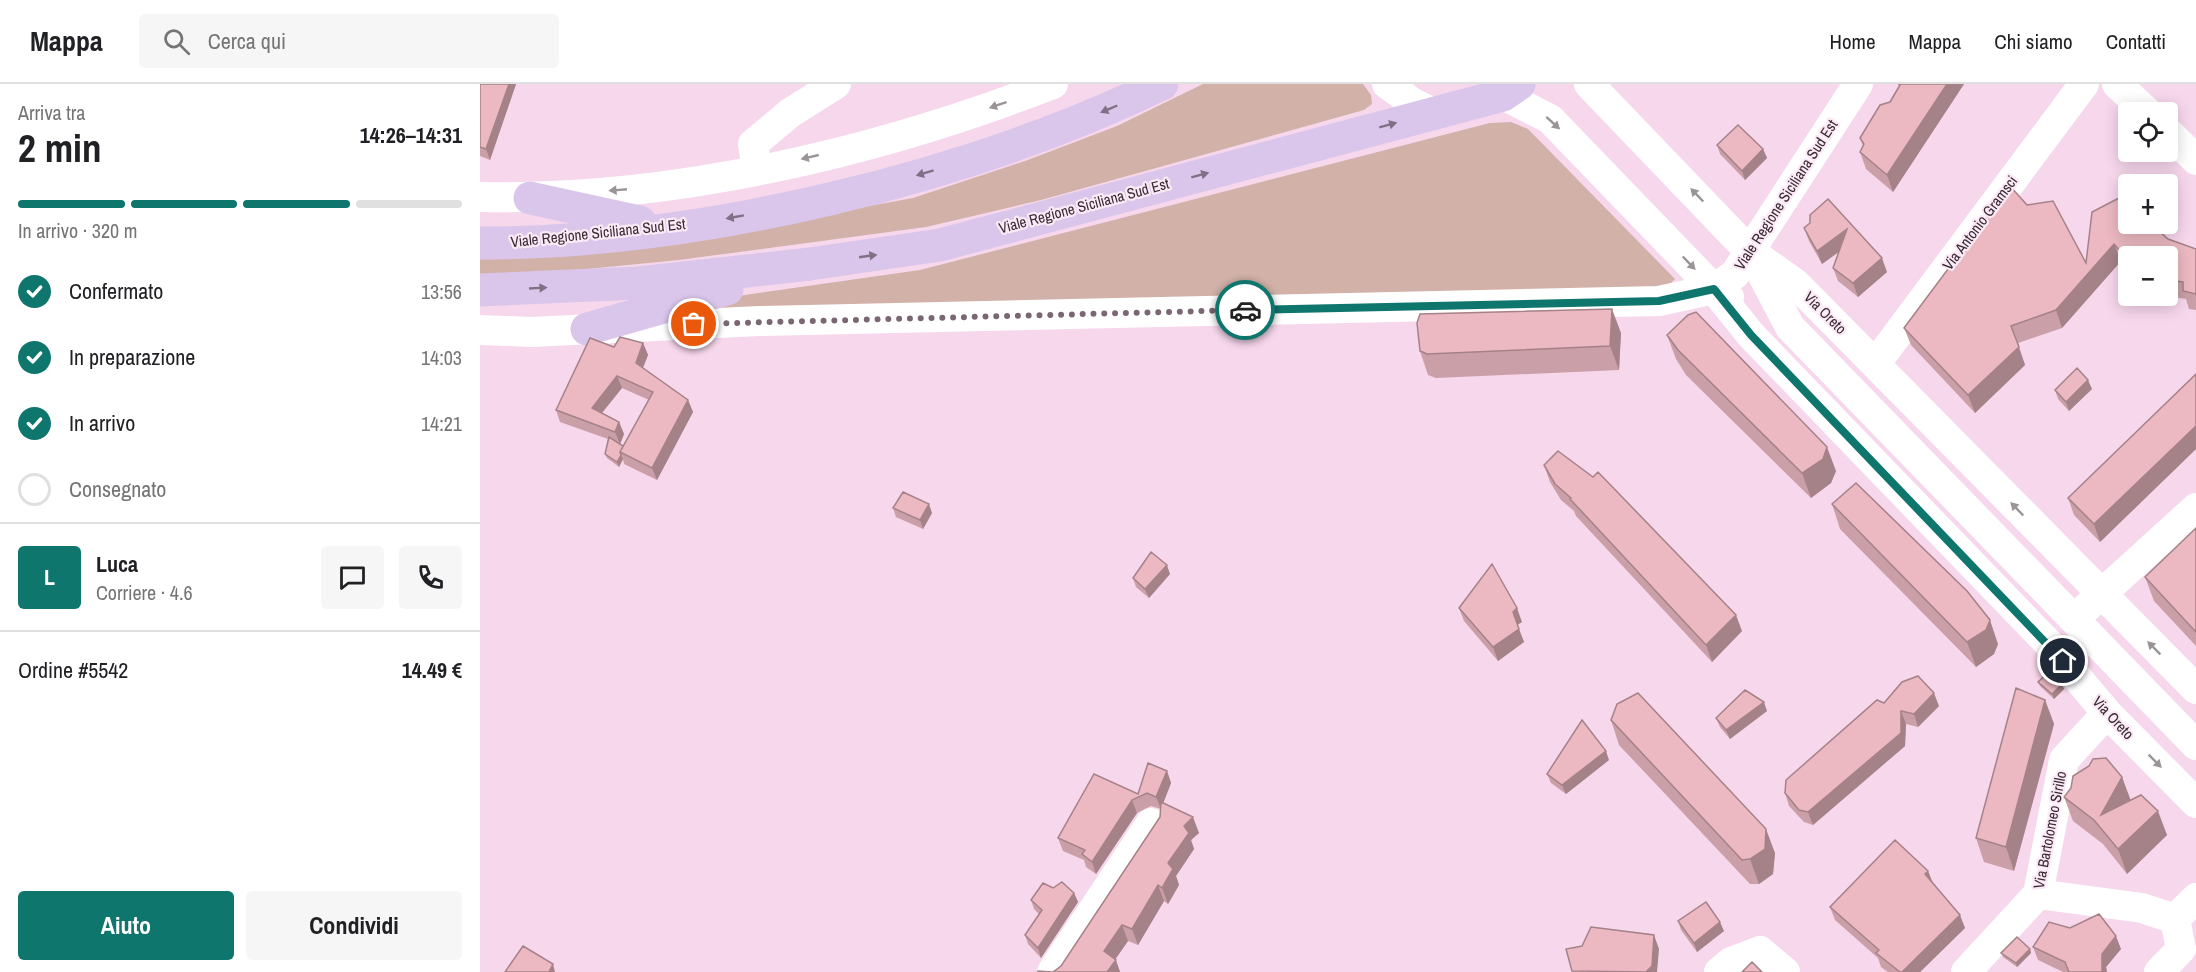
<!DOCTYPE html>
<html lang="it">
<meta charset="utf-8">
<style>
:root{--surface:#fff;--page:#f6f6f6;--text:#202124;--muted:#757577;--line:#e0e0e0;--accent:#0f766e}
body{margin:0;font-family:"Archivo Narrow",sans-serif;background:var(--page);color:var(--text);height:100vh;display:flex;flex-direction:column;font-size:22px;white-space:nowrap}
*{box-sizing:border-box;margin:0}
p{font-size:20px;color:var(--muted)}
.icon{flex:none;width:33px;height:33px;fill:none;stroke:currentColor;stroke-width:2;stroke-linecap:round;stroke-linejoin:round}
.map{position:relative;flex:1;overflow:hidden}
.details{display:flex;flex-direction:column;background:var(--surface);width:480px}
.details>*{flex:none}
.controls{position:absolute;left:1638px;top:18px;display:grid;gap:12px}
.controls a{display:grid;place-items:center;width:60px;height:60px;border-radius:6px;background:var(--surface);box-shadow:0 3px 15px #0003;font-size:30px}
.pin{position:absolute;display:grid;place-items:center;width:51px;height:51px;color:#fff;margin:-26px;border:3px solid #fff;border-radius:50%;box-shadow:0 2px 6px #0007}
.courier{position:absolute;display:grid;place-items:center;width:60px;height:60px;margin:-30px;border:4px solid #0f766e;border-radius:50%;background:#fff;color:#222;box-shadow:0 2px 8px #0007}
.summary em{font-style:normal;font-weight:800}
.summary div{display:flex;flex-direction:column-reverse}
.summary{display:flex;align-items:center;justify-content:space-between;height:102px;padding:0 18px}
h1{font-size:39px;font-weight:800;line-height:45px}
.bar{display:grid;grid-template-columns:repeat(4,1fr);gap:9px 6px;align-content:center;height:72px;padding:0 18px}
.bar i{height:8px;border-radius:4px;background:var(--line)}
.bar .on{background:var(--accent)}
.bar p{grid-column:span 4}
.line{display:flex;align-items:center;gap:15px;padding:0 18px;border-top:2px solid var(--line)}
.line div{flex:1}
.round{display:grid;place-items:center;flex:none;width:63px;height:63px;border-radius:6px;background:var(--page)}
ol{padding:0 18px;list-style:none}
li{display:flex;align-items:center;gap:18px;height:66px}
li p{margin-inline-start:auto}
li .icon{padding:6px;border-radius:50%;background:var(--accent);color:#fff;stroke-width:4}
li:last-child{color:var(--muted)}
li i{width:33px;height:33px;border:3px solid var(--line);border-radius:50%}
.action{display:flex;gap:12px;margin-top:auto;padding:12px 18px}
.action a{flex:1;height:69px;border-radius:6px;background:var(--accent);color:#fff;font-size:24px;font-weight:800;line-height:69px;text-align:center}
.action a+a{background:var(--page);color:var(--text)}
header{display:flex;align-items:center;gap:36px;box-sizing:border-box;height:84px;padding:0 30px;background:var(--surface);border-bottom:2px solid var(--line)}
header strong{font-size:28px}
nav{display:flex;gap:33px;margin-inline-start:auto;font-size:21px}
.search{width:420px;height:54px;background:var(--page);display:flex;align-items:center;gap:15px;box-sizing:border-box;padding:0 21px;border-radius:6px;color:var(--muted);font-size:22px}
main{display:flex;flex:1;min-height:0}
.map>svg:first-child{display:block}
.green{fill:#d1b1a8}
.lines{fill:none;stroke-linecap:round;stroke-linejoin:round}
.minor{stroke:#fff;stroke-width:30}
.major{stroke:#dbc6eb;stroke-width:33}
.wall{fill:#cb9fa7;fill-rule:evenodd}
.shaded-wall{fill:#a58288}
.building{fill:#ecb9c2;stroke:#a58288;stroke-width:1.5}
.oneway{fill:#9a9498}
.oneway2{fill:#807085}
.done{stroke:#7a6773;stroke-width:6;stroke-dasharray:0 10.8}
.route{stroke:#0f766e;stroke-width:8}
.labels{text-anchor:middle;stroke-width:4.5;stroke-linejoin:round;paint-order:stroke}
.street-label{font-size:15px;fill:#362a32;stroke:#fce9f6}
</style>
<header>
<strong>Mappa</strong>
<div class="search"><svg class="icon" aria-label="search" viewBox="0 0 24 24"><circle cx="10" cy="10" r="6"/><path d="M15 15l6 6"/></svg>Cerca qui</div>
<nav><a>Home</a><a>Mappa</a><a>Chi siamo</a><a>Contatti</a></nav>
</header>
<main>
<section class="details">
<div class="summary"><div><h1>2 min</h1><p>Arriva tra</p></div><em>14:26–14:31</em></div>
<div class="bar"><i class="on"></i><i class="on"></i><i class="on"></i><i></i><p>In arrivo · 320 m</p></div>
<ol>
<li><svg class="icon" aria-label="check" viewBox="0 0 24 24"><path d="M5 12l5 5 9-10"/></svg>Confermato<p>13:56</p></li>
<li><svg class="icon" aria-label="check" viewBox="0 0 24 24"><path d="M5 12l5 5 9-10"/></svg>In preparazione<p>14:03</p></li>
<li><svg class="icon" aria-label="check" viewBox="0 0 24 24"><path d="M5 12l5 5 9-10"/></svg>In arrivo<p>14:21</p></li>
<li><i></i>Consegnato</li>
</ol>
<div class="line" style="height:108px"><b class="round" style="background:var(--accent);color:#fff">L</b><div><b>Luca</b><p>Corriere · 4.6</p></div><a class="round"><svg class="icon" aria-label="chat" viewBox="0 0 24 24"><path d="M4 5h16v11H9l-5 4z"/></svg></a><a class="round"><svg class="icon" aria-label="phone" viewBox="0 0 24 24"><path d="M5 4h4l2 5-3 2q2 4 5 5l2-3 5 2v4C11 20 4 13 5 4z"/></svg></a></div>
<div class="line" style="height:78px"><div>Ordine #5542</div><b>14.49 €</b></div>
<div class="action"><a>Aiuto</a><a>Condividi</a></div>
</section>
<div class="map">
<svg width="1716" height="888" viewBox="0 0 1716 888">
<rect width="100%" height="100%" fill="#f7d7ec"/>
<path class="green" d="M723,0H883L891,11L892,20L884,26L561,116L446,143L199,176L87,187L0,192V170L306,137L433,114L545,77L637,42Z
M1031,38L1048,45L1195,195L1184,205L232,225L230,216L440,186L1010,39Z"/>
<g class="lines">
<path class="minor" d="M907,0L933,19L953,29
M1109,0L1271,169L1310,243L1716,661
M1637,0L1667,28
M1023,11L1070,35L1234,205L1249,213
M1688,48L1716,76
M277,85L273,60L310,29L356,0
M0,113C191,117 395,69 573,0
M1274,170L1316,200L1716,605
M1234,205L1271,251L1568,559L1627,629L1716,719
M0,246L51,248L279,237L1179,217L1234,205L1255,190L1378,0
M1396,279L1604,0
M1605,525L1716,424
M1558,810L1662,824L1695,835L1716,814
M572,888L671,739
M1239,888L1251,878L1280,867L1305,888
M1486,888L1558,810L1584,676L1627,629
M1679,888L1701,865L1695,835"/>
<path class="major" d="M50,114L160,138
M0,159C219,159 485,95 682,0
M0,206L158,199L330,180L460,161L1023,11L1039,0
M107,245L247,205"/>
</g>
<path class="wall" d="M0,0H36L10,76L0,72Z
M1418,0H1484L1413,108L1386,85L1380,68L1383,62L1380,54L1410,18L1419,2Z
M1237,61L1283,65L1287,74L1265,96L1240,70Z
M1547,121L1606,179L1612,128L1716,165V226L1709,225L1706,215L1687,212L1680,218L1674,212H1688V172H1648V186L1641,177L1582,244L1538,259L1545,281L1495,329L1431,261L1424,244Z
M1324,144L1407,188L1378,213L1358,197L1353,184L1359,168L1342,180L1329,157Z
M1141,249L1139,286L956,294L948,291L940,267Z
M1187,251L1356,387L1351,399L1331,414L1206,291L1196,275Z
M163,259L168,271L163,284L208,316L213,328L177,396L144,380L143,375L139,383L127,374L125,370L128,355L80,338L76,326L134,263ZM142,304L169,316L143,362L137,358L140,360L144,350L139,338L122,329Z
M1716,290V365L1620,458L1594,431L1588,414Z
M1612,305L1589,327L1578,315L1575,306Z
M1064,381L1262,547L1232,578L1096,432L1094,427L1081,416L1070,398Z
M1352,420L1518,560L1514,570L1496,583L1360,445Z
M413,424L452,429L443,445L416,433Z
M1716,444V562L1674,517L1665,493Z
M690,490L669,514L656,503L653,494Z
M979,524L1042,538L1037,541L1044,558L1018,577L984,537Z
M1558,598L1582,600L1584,605L1574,615L1560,602Z
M1565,616L1574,640L1534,787L1504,778L1496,754Z
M1404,619L1459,622L1438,643L1426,640L1425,662L1333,741L1324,738L1309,722L1305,709Z
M1287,627L1250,655L1240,643L1236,634Z
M1131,636L1295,769L1293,790L1279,800H1270L1139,661Z
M1129,676L1086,710L1071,699L1067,690Z
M687,687L691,699L683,719L719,749L711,756L714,765L696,792L699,801L688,820L684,817L658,861L648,857L635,875L640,888H558H573L581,882L680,733L681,725L671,722L657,729L616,790L606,783L604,776L583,767L578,754L658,710Z
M1642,693L1650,717L1687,751L1647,790L1623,760L1593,737L1584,713Z
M1448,787L1453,799L1485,844L1440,888H1408L1401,883L1398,874L1355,836L1350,823Z
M573,804L594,809L598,818L561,874L548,860L545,851L559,830L554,825L551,816Z
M1198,837L1244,847L1217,868L1201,846Z
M1553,863L1641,865L1626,883L1627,888H1583L1558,876Z
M1550,865L1551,869L1537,883L1523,873L1521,869Z"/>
<path class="shaded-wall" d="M29,0H36L10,76L6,65Z
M1467,0H1484L1413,108L1407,91Z
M1283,65L1287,74L1265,96L1262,87Z
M1367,145L1372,158L1342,180L1337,167Z
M1634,160L1641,177L1582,244L1576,226Z
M1402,174L1407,188L1378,213L1373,199Z
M1678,212H1687L1680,218Z
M1132,225L1141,249L1139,286L1130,262Z
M1531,242L1545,281L1495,329L1488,311Z
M163,259L168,271L160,291L156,279Z
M137,292L142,304L116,336L112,324Z
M1608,296L1612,305L1589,327L1586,318Z
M208,316L213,328L177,396L172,384Z
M139,338L144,350L140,360L135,348Z
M1716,342V365L1620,458L1614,440Z
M1347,363L1356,387L1351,399L1331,414L1322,389Z
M141,371L143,375L139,383L137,378Z
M449,420L452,429L443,445L440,436Z
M687,481L690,490L669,514L665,505Z
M1037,524L1042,538L1037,541L1033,528Z
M1256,531L1262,547L1232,578L1226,561Z
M1510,536L1518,560L1514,570L1496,583L1487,558Z
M1039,545L1044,558L1018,577L1013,563Z
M1582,600L1584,605L1574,615L1572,610Z
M1454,609L1459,622L1438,643L1434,630Z
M1565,616L1574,640L1534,787L1526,763Z
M1284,618L1287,627L1250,655L1246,646Z
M1421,627L1426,640L1425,662L1333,741L1328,728Z
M1126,667L1129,676L1086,710L1082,701Z
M687,687L691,699L681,725L676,713Z
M1642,693L1651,717L1621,731Z
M652,716L657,729L616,790L612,778Z
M1678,727L1687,751L1647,790L1638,765Z
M713,733L719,749L711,756L714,765L696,792L699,801L688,820L682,804L688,779L704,742Z
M1286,745L1295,769L1293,790L1279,800L1270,775Z
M1448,787L1453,800L1445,790Z
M678,801L684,817L658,861L652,845Z
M594,809L598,818L561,874L558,864Z
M1480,831L1485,844L1440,888H1422Z
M1240,838L1244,847L1217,868L1214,859Z
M642,841L648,857L630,883L624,867Z
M1174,851L1179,865L1177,888H1166Z
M1636,852L1641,865L1626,883L1627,888H1622V870Z
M1550,865L1551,869L1537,883L1536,879Z
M636,876L640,888H627Z
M73,880L75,888H69Z"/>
<path class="building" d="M0,0H29L6,65L0,63Z
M1419,0H1467L1407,91L1380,68L1384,60L1380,54L1400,21L1410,18L1420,1Z
M1258,41L1283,65L1262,87L1237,61Z
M1530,102L1547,121L1573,117L1606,179L1612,128L1641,113L1648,119V140H1671L1688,155L1716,165V210L1703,207V198L1688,196V172H1648V175L1634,160L1576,226L1531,242L1539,263L1488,311L1424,244Z
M1348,115L1402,174L1373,199L1353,184L1367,145L1337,167L1324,144L1330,139V131Z
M1132,225L1130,262L947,270L940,267L937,239L940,230Z
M1216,228L1347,363L1343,375L1322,389L1198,266L1187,251L1208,231Z
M140,253L163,259L156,279L208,316L172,384L140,368L173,308L137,292L112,324L139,338L135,348L76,326L110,254L134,263Z
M1597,284L1608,296L1586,318L1575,306Z
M1716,290V342L1614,440L1588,414Z
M129,353L143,362L140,368L141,371L137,378L125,370Z
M1078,367L1113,393L1118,388L1256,531L1226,561L1090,415L1091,414L1075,400L1064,381Z
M1376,399L1487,507L1510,536L1506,546L1487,558L1352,420Z
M423,408L449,420L440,436L413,424Z
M1716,444V548L1665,493Z
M671,468L687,481L665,505L653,494Z
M1012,480L1037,524L1033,528L1039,545L1013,563L979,524Z
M1571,586L1582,600L1572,610L1558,598Z
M1438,592L1454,609L1434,630L1421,627V649L1328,728L1319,726L1305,709L1306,696L1397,616L1404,619L1422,598Z
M1536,604L1565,616L1526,763L1496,754Z
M1265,606L1284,618L1246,646L1236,634Z
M1158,609L1286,745L1285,765L1270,775L1262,776L1131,636L1137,620Z
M1102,636L1126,667L1082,701L1067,690Z
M1626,674L1642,693L1621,731L1661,711L1678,727L1638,765L1614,736L1584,713L1591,704L1593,692L1609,682L1613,675Z
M668,679L687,687L676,713L667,709L652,716L612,778L602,770L605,766L578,754L614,690L658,710Z
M681,718L713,733L704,742L709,749L688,779L693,785L682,804L678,801L652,845L642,841L624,867L636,876L627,888H558V887L573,888L581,882L680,733Z
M1415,756L1448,787L1445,790L1480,831L1422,888H1420L1396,869L1399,866L1350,823Z
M582,798L594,809L558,864L545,851L562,826L551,816L563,799L573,804Z
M1226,818L1240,838L1214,859L1198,837Z
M1619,830L1636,852L1622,870V888H1589L1585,878L1553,863L1569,838L1590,844Z
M1111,843L1174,851L1172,882L1166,888L1092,887L1086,865L1102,862Z
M1537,853L1550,865L1536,879L1521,869Z
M43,862L73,880L69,888H25Z
M1272,878L1282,888H1262Z"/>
<defs><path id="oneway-solid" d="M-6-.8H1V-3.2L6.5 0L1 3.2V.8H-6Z" transform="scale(1.5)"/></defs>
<g class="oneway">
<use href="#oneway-solid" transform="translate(518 21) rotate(161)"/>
<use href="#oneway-solid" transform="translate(1073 39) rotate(42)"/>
<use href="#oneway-solid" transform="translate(330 73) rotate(167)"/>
<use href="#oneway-solid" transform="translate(138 106) rotate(175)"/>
<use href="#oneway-solid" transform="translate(1217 111) rotate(-134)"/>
<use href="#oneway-solid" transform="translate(1209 179) rotate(46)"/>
<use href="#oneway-solid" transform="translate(1537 425) rotate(-134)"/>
<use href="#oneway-solid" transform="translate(1674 564) rotate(-135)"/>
<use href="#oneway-solid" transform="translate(1675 677) rotate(45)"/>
</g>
<g class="oneway2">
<use href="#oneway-solid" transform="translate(629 25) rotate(157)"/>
<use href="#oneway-solid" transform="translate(908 41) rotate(-15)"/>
<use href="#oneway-solid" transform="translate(445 89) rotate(163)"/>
<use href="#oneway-solid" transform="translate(720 91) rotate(-15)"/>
<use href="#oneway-solid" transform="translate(255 133) rotate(170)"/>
<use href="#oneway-solid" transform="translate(388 172) rotate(-8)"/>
<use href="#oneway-solid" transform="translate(58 204) rotate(-3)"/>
</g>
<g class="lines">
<path class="done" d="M214,240L765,226"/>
<path class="route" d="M765,226L1179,217L1234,205L1271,251L1583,577"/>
</g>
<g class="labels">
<g class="street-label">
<text transform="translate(1306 111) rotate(-57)" y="5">Viale Regione Siciliana Sud Est</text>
<text transform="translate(604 122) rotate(-15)" y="5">Viale Regione Siciliana Sud Est</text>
<text transform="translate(1500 139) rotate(-53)" y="5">Via Antonio Gramsci</text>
<text transform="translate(118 149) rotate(-6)" y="5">Viale Regione Siciliana Sud Est</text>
<text transform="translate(1345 229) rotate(45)" y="5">Via Oreto</text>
<text transform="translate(1633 634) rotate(47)" y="5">Via Oreto</text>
<text transform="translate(1570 746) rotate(-79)" y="5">Via Bartolomeo Sirillo</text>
</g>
</g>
</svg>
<div class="controls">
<a><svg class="icon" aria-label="locate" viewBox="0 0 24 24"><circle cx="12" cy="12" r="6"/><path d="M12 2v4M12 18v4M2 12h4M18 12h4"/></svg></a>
<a>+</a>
<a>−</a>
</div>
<div class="pin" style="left:214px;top:240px;background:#ea580c"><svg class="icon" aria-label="bag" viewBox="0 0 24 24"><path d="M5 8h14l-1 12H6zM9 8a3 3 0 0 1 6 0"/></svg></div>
<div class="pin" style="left:1583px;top:577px;background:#1f2937"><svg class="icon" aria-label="home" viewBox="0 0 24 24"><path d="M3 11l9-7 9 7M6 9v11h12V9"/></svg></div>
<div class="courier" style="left:765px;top:226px"><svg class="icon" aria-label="car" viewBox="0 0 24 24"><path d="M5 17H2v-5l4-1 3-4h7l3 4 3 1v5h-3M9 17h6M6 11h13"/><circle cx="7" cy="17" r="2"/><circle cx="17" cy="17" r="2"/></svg></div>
</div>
</main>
